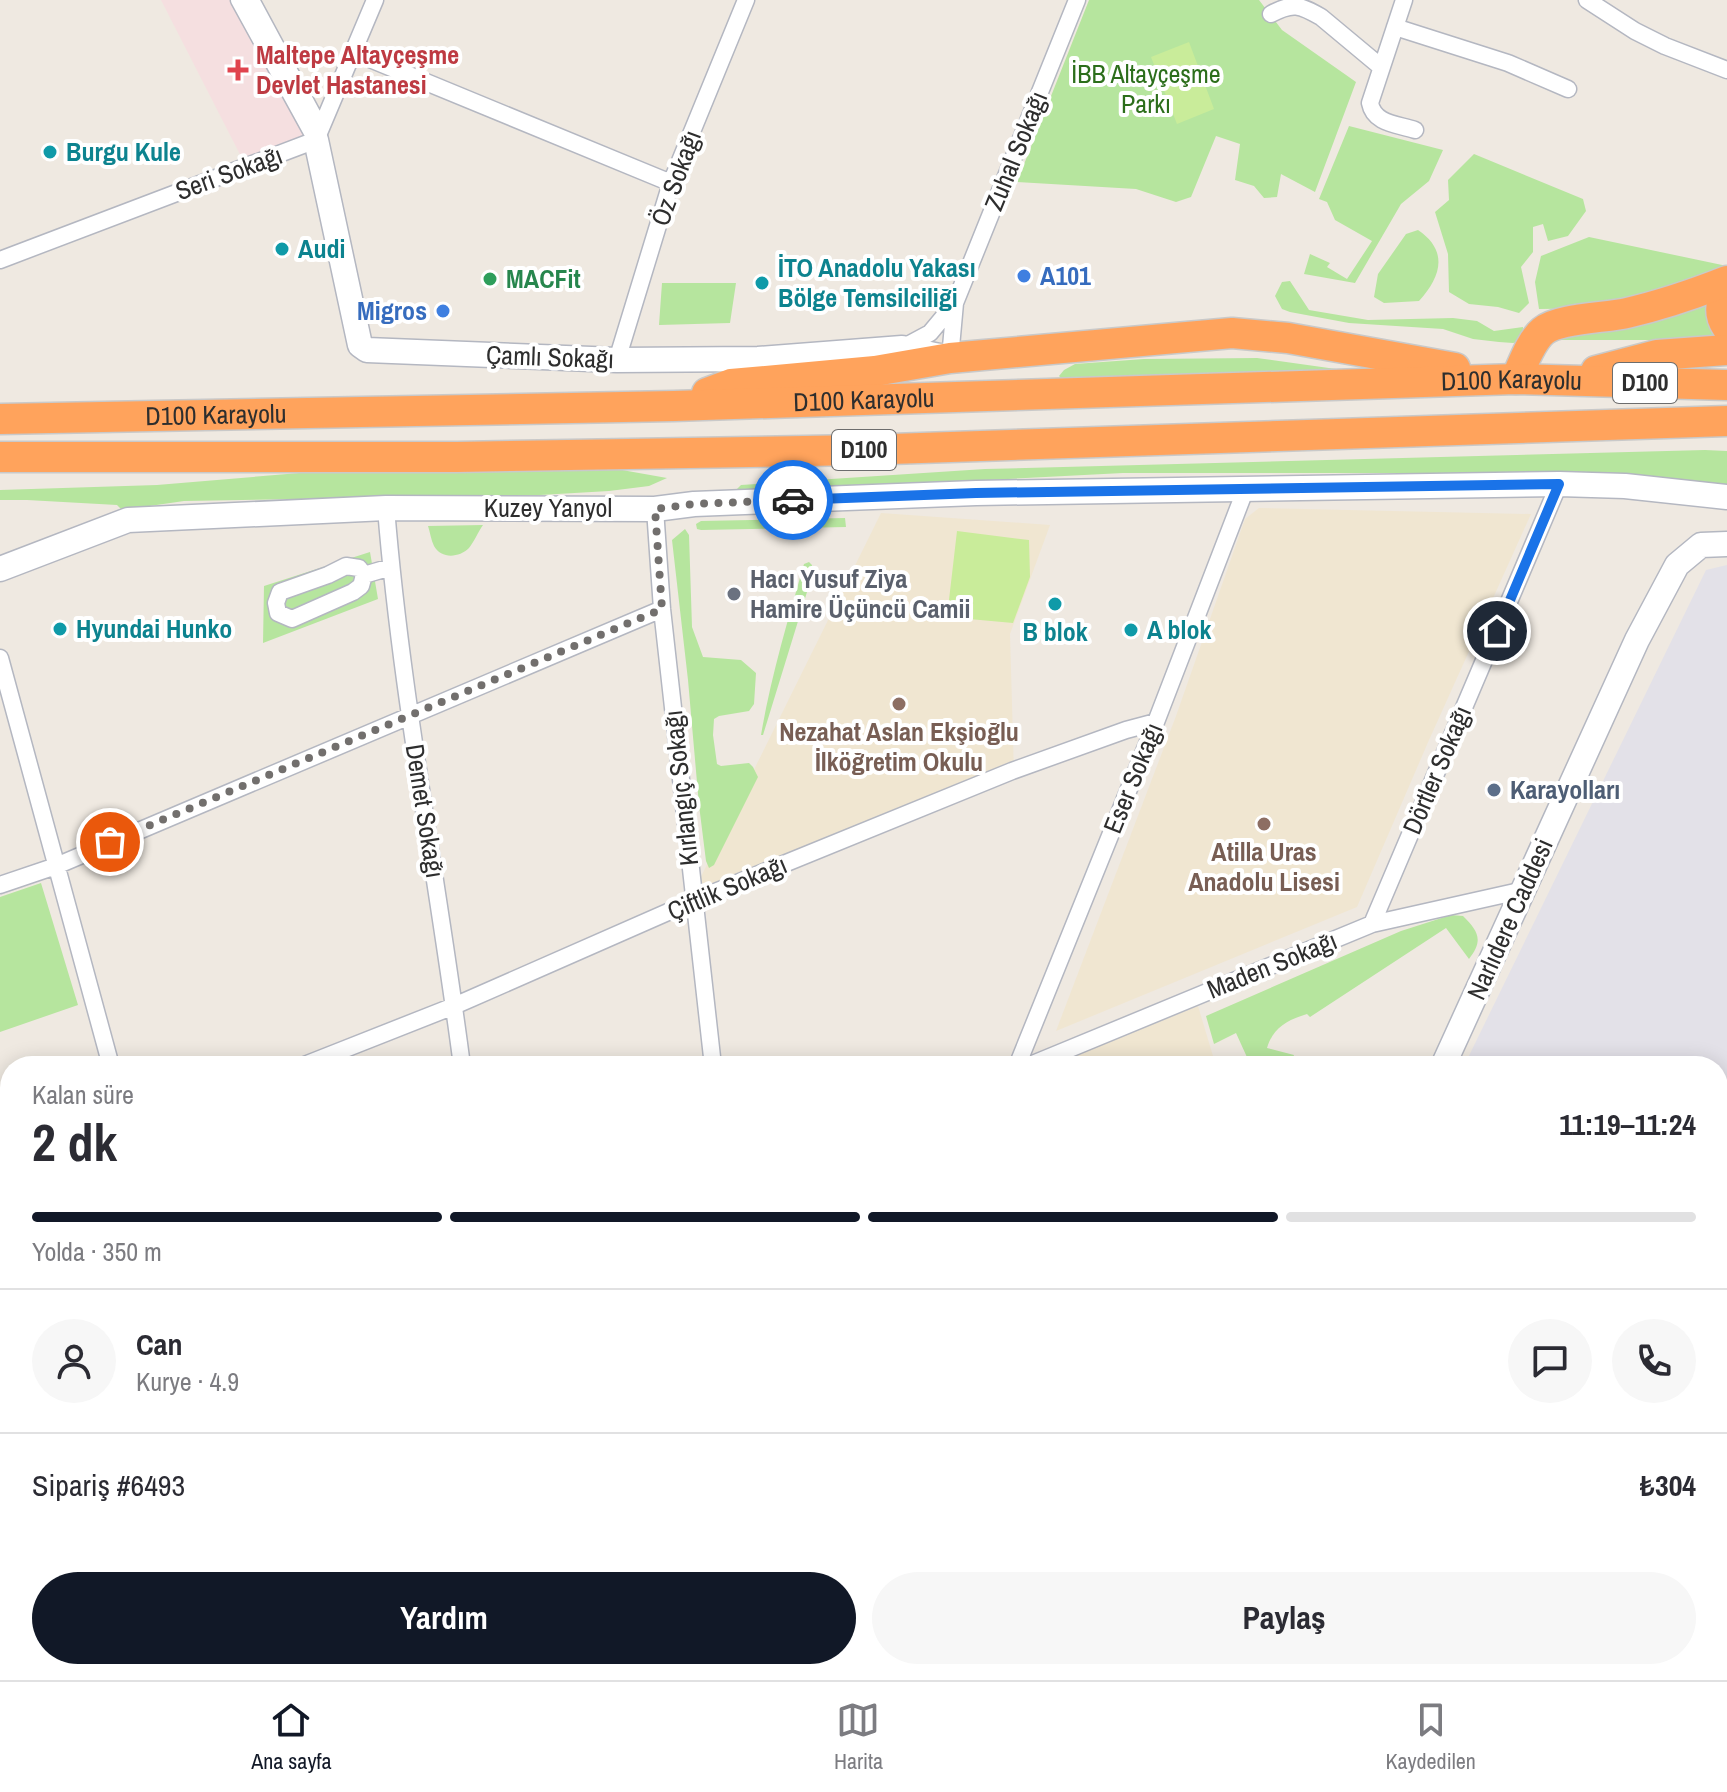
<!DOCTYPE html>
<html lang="tr">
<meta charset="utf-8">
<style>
:root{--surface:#fff;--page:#f7f7f7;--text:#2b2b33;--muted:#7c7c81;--line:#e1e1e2;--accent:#111827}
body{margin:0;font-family:"Archivo Narrow",sans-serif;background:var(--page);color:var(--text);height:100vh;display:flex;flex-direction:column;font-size:30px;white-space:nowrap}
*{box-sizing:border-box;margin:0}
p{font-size:26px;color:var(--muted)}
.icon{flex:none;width:44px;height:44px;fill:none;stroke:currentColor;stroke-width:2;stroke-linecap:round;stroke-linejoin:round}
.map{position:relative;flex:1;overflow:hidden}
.drawer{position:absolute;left:0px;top:1056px;width:1728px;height:624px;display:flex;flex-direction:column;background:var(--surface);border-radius:32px 32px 0 0;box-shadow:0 4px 20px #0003}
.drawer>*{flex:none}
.pin{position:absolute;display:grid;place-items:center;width:68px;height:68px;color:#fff;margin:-34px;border:4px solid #fff;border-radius:50%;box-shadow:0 2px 8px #0007}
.courier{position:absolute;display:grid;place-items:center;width:80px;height:80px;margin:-40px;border:6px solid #1a73e8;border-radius:50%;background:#fff;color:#222;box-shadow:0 2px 10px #0007}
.overview em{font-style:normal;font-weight:700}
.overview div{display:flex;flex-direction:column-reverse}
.overview{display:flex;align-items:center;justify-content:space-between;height:136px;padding:0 32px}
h1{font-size:52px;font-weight:700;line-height:60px}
.bar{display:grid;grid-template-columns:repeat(4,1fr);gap:12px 8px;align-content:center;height:96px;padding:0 32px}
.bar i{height:10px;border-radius:6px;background:var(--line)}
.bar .on{background:var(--accent)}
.bar p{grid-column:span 4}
.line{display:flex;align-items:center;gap:20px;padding:0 32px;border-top:2px solid var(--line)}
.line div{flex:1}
.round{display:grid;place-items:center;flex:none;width:84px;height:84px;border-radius:42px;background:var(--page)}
.button{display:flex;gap:16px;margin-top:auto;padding:16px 32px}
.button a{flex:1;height:92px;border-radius:48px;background:var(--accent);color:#fff;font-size:32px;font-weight:700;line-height:92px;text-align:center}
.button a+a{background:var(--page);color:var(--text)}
.menu{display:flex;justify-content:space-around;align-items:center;height:112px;border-top:2px solid var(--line);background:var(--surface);font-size:22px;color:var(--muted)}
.menu a{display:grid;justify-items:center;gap:4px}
.menu .on{color:var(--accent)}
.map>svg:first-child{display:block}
.industrial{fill:#e3e1e8}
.education{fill:#f0e6d1}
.medical{fill:#f5dfe0}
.green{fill:#b6e59e}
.pitch{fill:#c9ec9a}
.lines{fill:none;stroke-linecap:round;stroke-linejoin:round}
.street-casing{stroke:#b4b7c1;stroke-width:19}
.secondary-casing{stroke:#b4b7c1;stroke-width:27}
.highway-casing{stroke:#c9c9c9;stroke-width:33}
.street{stroke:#fff;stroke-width:16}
.secondary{stroke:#fff;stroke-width:24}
.highway{stroke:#ffa35c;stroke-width:30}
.done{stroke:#726f6d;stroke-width:8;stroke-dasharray:0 14.4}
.route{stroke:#1a73e8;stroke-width:10}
.health-dot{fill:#e0444e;stroke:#fff;stroke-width:3}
.culture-dot{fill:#0f9aa8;stroke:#fff;stroke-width:3}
.shop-dot{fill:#3f7fe0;stroke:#fff;stroke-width:3}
.leisure-dot{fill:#2e9e5b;stroke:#fff;stroke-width:3}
.worship-dot{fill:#6b7280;stroke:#fff;stroke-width:3}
.education-dot{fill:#8d6e63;stroke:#fff;stroke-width:3}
.service-dot{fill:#5c6f8a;stroke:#fff;stroke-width:3}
.labels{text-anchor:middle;stroke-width:8;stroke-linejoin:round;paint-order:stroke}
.shield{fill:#fff;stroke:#6d6d6d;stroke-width:2}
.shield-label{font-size:24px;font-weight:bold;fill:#2e2e2e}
.health-label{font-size:26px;font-weight:bold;fill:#be3a42;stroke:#fff;text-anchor:start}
.park-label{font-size:26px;fill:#2c6e1b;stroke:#fff}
.street-label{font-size:26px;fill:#2e2e2e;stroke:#fff}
.culture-label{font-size:26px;font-weight:bold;fill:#0d838f;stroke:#fff;text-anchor:start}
.shop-label{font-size:26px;font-weight:bold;fill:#366cbe;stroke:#fff;text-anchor:start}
.leisure-label{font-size:26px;font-weight:bold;fill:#27864d;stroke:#fff;text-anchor:start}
.worship-label{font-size:26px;font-weight:bold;fill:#5b616d;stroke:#fff;text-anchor:start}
.education-label{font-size:26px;font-weight:bold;fill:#785e54;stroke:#fff}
.service-label{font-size:26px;font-weight:bold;fill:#4e5e75;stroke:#fff;text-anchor:start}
</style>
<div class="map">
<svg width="1727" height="1680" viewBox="0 0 1727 1680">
<rect width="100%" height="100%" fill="#efe9e1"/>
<path class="industrial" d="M1727,565V1086L1718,1105V1066H1464L1706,570Z"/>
<path class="education" d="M1259,508L1531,514L1429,740L1357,907L1056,1031L1176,716L1245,519Z
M881,513L1050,525L1010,634L1014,774L688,903Z
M1198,1006L1216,1066H1049Z"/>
<path class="medical" d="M161,0H241L316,140L251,176Z"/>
<path class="green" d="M1089,0H1259L1282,30L1356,82L1315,192L1281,174L1277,197L1264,198L1254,186L1235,180L1240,144L1216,136L1191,197L1176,202L1136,189L1017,182Z
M1349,126L1443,150L1429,181L1401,204L1355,283L1304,274L1310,254L1330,263L1327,267L1347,279L1372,241L1335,220L1327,202L1319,199Z
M1474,154L1583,199L1586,211L1568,236L1548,241L1543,224L1533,227V252L1521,267L1529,303L1519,313L1498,307L1469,304L1449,292L1448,254L1435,212L1449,200L1448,180Z
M1418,230C1449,251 1441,277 1419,301L1384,303L1374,297L1378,274L1406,234Z
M1589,237L1727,266V273L1617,308L1539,309L1535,282L1541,256Z
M1290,281L1309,310L1368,320L1453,318L1477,321L1494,331L1523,327L1522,341L1513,343L1499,342L1473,339L1443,329L1349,323L1290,312L1282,309L1275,296L1282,282Z
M662,283H736L730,323L659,325Z
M1713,293L1723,340H1562L1560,338Z
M1257,358L1343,370L1338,373L1061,378L1059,376L1064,370L1075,364L1144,359Z
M1705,450L1727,451V488L1633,476L1418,473H1123L733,493L741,485L985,469Z
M446,470H622L667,478L649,486L609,491L540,495L184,501L122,510L117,505L27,500H0V490L157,485L311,472Z
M845,518L846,527L701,530L697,529L696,524L701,521Z
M483,525C478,532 474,542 469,548C459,558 441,559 434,546C431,540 430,532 428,526Z
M685,529L689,535L692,627L703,657L741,660L756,673L754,704L749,711L719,716L714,719L713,735L717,764L721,766L749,763L753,767L758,777L714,865L709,868L706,861L699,805L688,680L672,540Z
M370,552L378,599L263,643L264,586Z
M809,562L812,565L811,579L763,735H761C771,676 788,620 804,564Z
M41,883L78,1005L0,1032V897Z
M1451,915L1463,916C1478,931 1484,940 1469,959L1446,928L1310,1017L1307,1014C1287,1020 1273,1028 1267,1048L1294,1055L1290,1066H1251L1236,1033L1214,1044L1206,1016L1401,931Z"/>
<path class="pitch" d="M1189,42L1214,109L1177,124L1151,57Z
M957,531L1029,540L1030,577L1013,623L947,617Z"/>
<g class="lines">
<g class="street-casing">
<path id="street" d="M239,0L316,140L314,117L251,0
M1404,0L1370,103C1374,124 1397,124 1415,130
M1587,0L1635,31L1665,46L1727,70
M1271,14C1293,2 1300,5 1321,17L1381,67
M1395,27L1508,63L1568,89
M353,52L671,183
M0,260L316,140L375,0
M955,303L1077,0
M902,348L930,333L955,303L950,358
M617,360L671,183L746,0
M386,508C401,695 438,880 462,1066
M655,509L662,609L713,1066
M364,575L361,586L353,592L292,619L278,613L276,603L280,592L328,575L346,566L359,568L364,575L391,567
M0,658L111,1066
M0,885L56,866L662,609
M1372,924L1559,484
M302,1066L454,1006L693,901L1012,771L1126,730L1156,722
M1017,1066L1156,722L1246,488
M1028,1066L1372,924L1524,890
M1718,1141L1727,1118
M0,1179L10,1176
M1718,1221L1727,1224
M0,1492L10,1488
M277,1670L279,1680
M551,1670L553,1680
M791,1670L792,1680
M1471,1670L1486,1680
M1302,1676L1339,1670
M306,1680L333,1670
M852,1680L882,1670
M1453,1680L1459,1670"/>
</g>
<g class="secondary-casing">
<path id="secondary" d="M316,140L360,345L367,350L617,360L758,359L902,348L939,356
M0,569L128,520L386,508L655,509L694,504L976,493L1559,484L1625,486L1727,497
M1443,1066L1637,640L1677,565L1701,545L1727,544
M1718,1598L1727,1581
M1136,1680L1143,1670
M1676,1680L1681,1670"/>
</g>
<g class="highway-casing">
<g id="highway">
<path d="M1727,291C1720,303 1719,315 1727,327"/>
<path d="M1596,371L1657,355L1727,350"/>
<path d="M1516,379C1523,364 1530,342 1543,331C1558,318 1607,318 1627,313C1662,305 1694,294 1727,281"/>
<path d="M707,393L731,384L875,371L950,358L1232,333L1288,338L1455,368"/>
<path id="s1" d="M0,419L674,406L1516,379L1727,385"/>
<path d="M0,457H457L861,450L1727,421"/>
</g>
</g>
<use href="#street" class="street"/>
<use href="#secondary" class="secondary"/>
<use href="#highway" class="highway"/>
</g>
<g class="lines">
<path class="done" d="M110,842L662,609L655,509L694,504L793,500"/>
<path class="route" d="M793,500L976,493L1559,484L1497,631"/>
</g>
<path class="health-dot" d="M234 58h8v8h8v8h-8v8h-8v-8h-8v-8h8z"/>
<g class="culture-dot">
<circle cx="50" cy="152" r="8"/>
<circle cx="282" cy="249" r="8"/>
<circle cx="762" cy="283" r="8"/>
<circle cx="1055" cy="604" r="8"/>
<circle cx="60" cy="629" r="8"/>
<circle cx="1131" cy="630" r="8"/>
</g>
<g class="shop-dot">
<circle cx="1024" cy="276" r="8"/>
<circle cx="443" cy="311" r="8"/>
</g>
<circle class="leisure-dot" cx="490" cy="279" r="8"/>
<circle class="worship-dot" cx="734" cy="594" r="8"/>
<g class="education-dot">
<circle cx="899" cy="704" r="8"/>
<circle cx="1264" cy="824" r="8"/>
</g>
<circle class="service-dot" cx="1494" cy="790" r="8"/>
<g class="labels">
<g class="shield">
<rect x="1613" y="363" width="64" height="40" rx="6"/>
<rect x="832" y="430" width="64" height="40" rx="6"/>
</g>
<g class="shield-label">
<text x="1645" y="391">D100</text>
<text x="864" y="458">D100</text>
</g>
<g class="health-label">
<text x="256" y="64">Maltepe Altayçeşme<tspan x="256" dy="30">Devlet Hastanesi</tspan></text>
</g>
<g class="park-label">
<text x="1146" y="83">İBB Altayçeşme<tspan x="1146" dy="30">Parkı</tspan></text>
</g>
<g class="street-label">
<text transform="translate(1016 151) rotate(-68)" y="9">Zuhal Sokağı</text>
<text transform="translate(229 173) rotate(-20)" y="9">Seri Sokağı</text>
<text transform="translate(676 178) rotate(-70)" y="9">Öz Sokağı</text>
<text transform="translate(550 357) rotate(2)" y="9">Çamlı Sokağı</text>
<text dy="9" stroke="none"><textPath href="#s1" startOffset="1512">D100 Karayolu</textPath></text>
<text dy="9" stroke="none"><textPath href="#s1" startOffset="864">D100 Karayolu</textPath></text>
<text dy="9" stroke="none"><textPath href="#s1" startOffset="216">D100 Karayolu</textPath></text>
<text x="548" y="517">Kuzey Yanyol</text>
<text transform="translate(1437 770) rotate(-67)" y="9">Dörtler Sokağı</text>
<text transform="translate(1133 778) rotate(-68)" y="9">Eser Sokağı</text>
<text transform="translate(681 788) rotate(-96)" y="9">Kırlangıç Sokağı</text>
<text transform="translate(425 811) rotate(81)" y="9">Demet Sokağı</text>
<text transform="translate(727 888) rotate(-23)" y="9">Çiftlik Sokağı</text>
<text transform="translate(1510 919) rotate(-66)" y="9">Narlıdere Caddesi</text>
<text transform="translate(1272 965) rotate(-22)" y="9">Maden Sokağı</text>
</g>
<g class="culture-label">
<text x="66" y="161">Burgu Kule</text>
<text x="298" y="258">Audi</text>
<text x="778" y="277">İTO Anadolu Yakası<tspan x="778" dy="30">Bölge Temsilciliği</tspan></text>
<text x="76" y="638">Hyundai Hunko</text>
<text x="1147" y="639">A blok</text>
<text x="1055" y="641" text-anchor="middle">B blok</text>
</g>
<g class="shop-label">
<text x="1040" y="285">A101</text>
<text x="427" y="320" text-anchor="end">Migros</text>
</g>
<g class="leisure-label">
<text x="506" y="288">MACFit</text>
</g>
<g class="worship-label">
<text x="750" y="588">Hacı Yusuf Ziya<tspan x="750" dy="30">Hamire Üçüncü Camii</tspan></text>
</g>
<g class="education-label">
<text x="899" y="741">Nezahat Aslan Ekşioğlu<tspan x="899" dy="30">İlköğretim Okulu</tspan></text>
<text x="1264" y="861">Atilla Uras<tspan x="1264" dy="30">Anadolu Lisesi</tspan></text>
</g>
<g class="service-label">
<text x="1510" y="799">Karayolları</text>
</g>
</g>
</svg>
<div class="pin" style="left:110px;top:842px;background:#ea580c"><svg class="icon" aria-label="bag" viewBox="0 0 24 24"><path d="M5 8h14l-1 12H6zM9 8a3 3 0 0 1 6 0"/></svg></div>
<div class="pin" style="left:1497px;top:631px;background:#1f2937"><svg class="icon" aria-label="home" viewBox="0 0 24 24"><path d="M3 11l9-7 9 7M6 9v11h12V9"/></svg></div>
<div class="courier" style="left:793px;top:500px"><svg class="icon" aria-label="car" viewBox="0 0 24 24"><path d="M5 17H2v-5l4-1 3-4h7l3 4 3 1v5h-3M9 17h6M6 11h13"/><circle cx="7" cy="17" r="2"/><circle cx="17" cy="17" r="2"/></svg></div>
<section class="drawer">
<div class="overview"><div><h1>2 dk</h1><p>Kalan süre</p></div><em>11:19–11:24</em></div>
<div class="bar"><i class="on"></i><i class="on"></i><i class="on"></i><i></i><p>Yolda · 350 m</p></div>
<div class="line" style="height:144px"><a class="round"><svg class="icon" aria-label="person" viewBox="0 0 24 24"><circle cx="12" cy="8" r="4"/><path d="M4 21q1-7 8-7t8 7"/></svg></a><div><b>Can</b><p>Kurye · 4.9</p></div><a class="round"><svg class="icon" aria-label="chat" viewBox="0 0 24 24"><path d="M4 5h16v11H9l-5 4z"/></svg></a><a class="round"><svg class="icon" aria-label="phone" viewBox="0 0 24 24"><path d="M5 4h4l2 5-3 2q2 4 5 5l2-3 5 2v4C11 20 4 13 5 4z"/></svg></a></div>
<div class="line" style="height:104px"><div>Sipariş #6493</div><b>₺304</b></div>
<div class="button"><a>Yardım</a><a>Paylaş</a></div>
</section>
</div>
<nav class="menu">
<a class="on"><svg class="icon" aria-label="home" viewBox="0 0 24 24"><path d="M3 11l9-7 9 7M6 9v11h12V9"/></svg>Ana sayfa</a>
<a><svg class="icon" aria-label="map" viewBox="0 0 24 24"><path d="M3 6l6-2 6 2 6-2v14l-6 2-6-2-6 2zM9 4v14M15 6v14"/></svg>Harita</a>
<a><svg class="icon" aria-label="saved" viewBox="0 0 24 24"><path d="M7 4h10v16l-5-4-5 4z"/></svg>Kaydedilen</a>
</nav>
